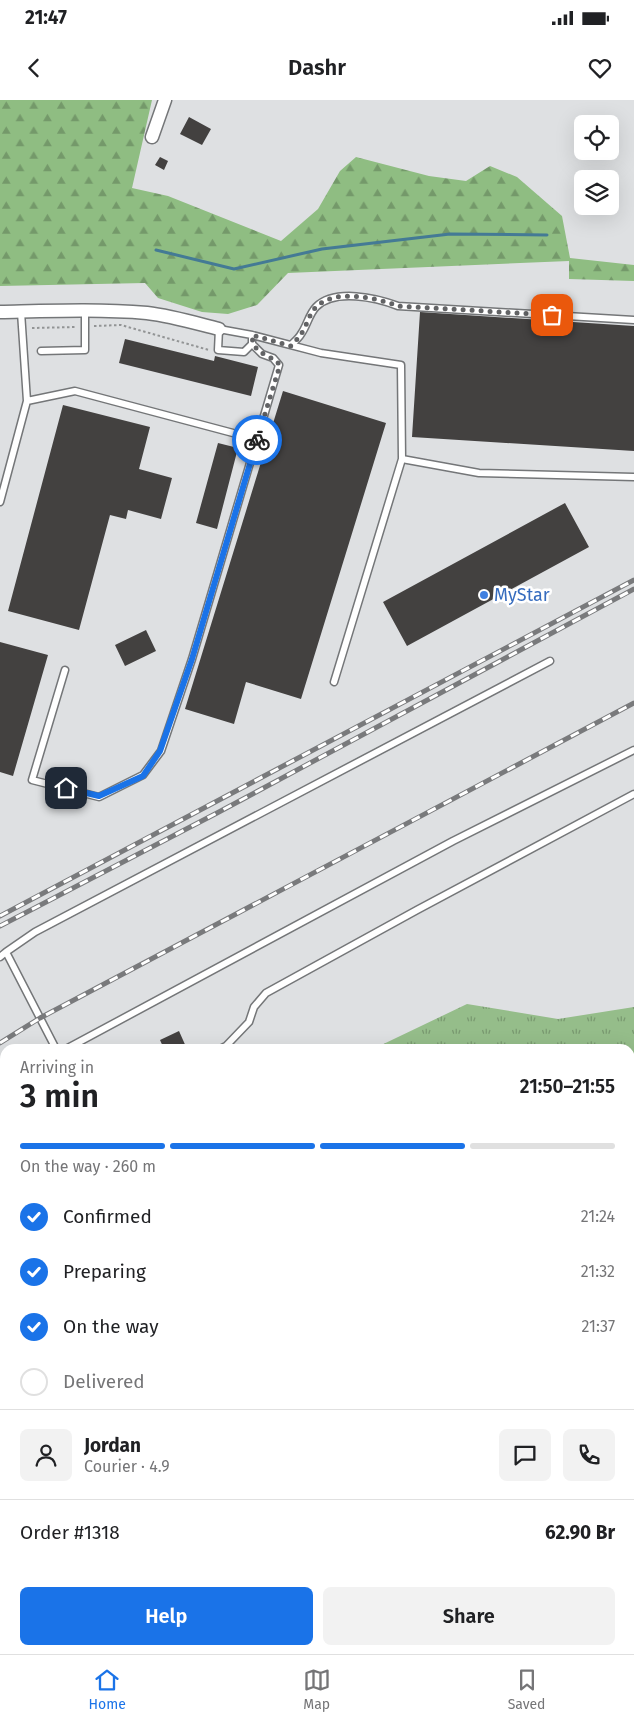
<!DOCTYPE html>
<meta charset="utf-8">
<style>
:root{--surface:#fff;--page:#f2f2f2;--text:#202124;--muted:#757577;--line:#e0e0e0;--accent:#1a73e8}
body{margin:0;font-family:"Fira Sans",sans-serif;background:var(--page);color:var(--text);height:100vh;display:flex;flex-direction:column;font-size:19px;white-space:nowrap}
*{box-sizing:border-box;margin:0}
p{font-size:16px;color:var(--muted)}
.icon{flex:none;width:28px;height:28px;fill:none;stroke:currentColor;stroke-width:2;stroke-linecap:round;stroke-linejoin:round}
.map{position:relative;flex:1;overflow:hidden}
.details{position:absolute;left:0px;top:944px;width:635px;height:611px;display:flex;flex-direction:column;background:var(--surface);border-radius:15px 15px 0 0;box-shadow:0 5px 20px #0002}
.details>*{flex:none}
.tools{position:absolute;left:574px;top:15px;display:grid;gap:10px}
.tools a{display:grid;place-items:center;width:45px;height:45px;border-radius:8px;background:var(--surface);box-shadow:0 5px 20px #0002;font-size:25px}
.pin{position:absolute;display:grid;place-items:center;width:42px;height:42px;color:#fff;margin:-21px;border-radius:10px;box-shadow:0 2px 8px #0006}
.courier{position:absolute;display:grid;place-items:center;width:50px;height:50px;margin:-25px;border:4px solid #1a73e8;border-radius:50%;background:#fff;color:#222;box-shadow:0 1px 6px #0007}
.summary em{font-style:normal;font-weight:600}
.summary div{display:flex;flex-direction:column-reverse}
.summary{display:flex;align-items:center;justify-content:space-between;height:85px;padding:0 20px}
h1{font-size:32px;font-weight:600;line-height:38px}
.bar{display:grid;grid-template-columns:repeat(4,1fr);gap:8px 5px;align-content:center;height:60px;padding:0 20px}
.bar i{height:6px;border-radius:4px;background:var(--line)}
.bar .active{background:var(--accent)}
.bar p{grid-column:span 4}
.line{display:flex;align-items:center;gap:12px;padding:0 20px;border-top:1px solid var(--line)}
.line div{flex:1}
.round{display:grid;place-items:center;flex:none;width:52px;height:52px;border-radius:8px;background:var(--page)}
ol{padding:0 20px;list-style:none}
li{display:flex;align-items:center;gap:15px;height:55px}
li p{margin-inline-start:auto}
li .icon{padding:5px;border-radius:50%;background:var(--accent);color:#fff;stroke-width:4}
li:last-child{color:var(--muted)}
li i{width:28px;height:28px;border:2px solid var(--line);border-radius:50%}
.primary-button{display:flex;gap:10px;margin-top:auto;padding:10px 20px}
.primary-button a{flex:1;height:58px;border-radius:8px;background:var(--accent);color:#fff;font-size:20px;font-weight:600;line-height:58px;text-align:center}
.primary-button a+a{background:var(--page);color:var(--text)}
.status{display:flex;justify-content:space-between;align-items:center;height:35px;padding:0 25px;background:var(--surface);direction:ltr}
.status svg{height:14px;fill:currentColor}
header{display:flex;justify-content:space-between;align-items:center;height:65px;padding:0 20px;background:var(--surface);font-size:22px;font-weight:600}
.dock{display:flex;justify-content:space-around;align-items:center;height:70px;border-top:1px solid var(--line);background:var(--surface);font-size:14px;color:var(--muted)}
.dock a{display:grid;justify-items:center;gap:2px}
.dock .active{color:var(--accent)}
.map>svg:first-child{display:block}
.grass{fill:url(#grass-tufts)}
.forest{fill:url(#forest-firs)}
.water{fill:#53a0c7;stroke:#447a95}
.lines{fill:none;stroke-linecap:round;stroke-linejoin:round}
.stream{stroke:#447a95;stroke-width:3}
.building{fill:#434140}
.lane-casing{stroke:#747678;stroke-width:9}
.street-casing{stroke:#747678;stroke-width:15}
.path{stroke:#929495;stroke-width:2;stroke-dasharray:2.5 2.5;stroke-linecap:butt}
.lane{stroke:#fff;stroke-width:6}
.street{stroke:#fff;stroke-width:12}
.rail-casing{stroke:#797a7c;stroke-width:5}
.rail{stroke:#fff;stroke-width:3;stroke-dasharray:9;stroke-linecap:butt}
.done{stroke:#626365;stroke-width:5;stroke-dasharray:0 9}
.route{stroke:#1a73e8;stroke-width:6}
.shop-dot{fill:#3f7fe0;stroke:#fff;stroke-width:2}
.labels{text-anchor:middle;stroke-width:5;stroke-linejoin:round;paint-order:stroke}
.shop-label{font-size:18px;fill:#366cbe;stroke:#fff;text-anchor:start}
</style>
<div class="status"><b>21:47</b><svg viewBox="0 0 49 12"><path d="M0 12V9h3v3zM5 12V6h3v6zM10 12V3h3v9zM15 12V0h3v12zM26 1h20v11H26zM47 4h2v5h-2z"/></svg></div>
<header><svg class="icon" aria-label="back" viewBox="0 0 24 24"><path d="M15 5l-7 7 7 7"/></svg>Dashr<svg class="icon" aria-label="heart" viewBox="0 0 24 24"><path d="M12 20l-8-8c-3-5 5-10 8-4 3-6 11-1 8 4z"/></svg></header>
<div class="map">
<svg width="634" height="1554" viewBox="0 0 634 1554">
<defs>
<pattern id="grass-tufts" width="24" height="20" patternUnits="userSpaceOnUse" patternTransform="scale(1.25)"><rect width="24" height="20" fill="#95bd8a"/><path d="M3 7l-1-3M5 7V3M7 7l1-3M15 17l-1-3M17 17v-4M19 17l1-3" fill="none" stroke="#799970"/></pattern>
<pattern id="forest-firs" width="22" height="20" patternUnits="userSpaceOnUse" patternTransform="scale(1.25)"><rect width="22" height="20" fill="#8fbd82"/><path d="M5 1l3.5 6h-7zM16 11l3.5 6h-7z" fill="#74996a"/></pattern>
</defs>
<rect width="100%" height="100%" fill="#dee0e2"/>
<path class="grass" d="M467,904L558,919L634,907V1057L630,1059V949H373Z"/>
<path class="forest" d="M0,0H152L132,88L168,96L281,141L318,109L340,71L356,57L429,76L466,81L490,66L517,77L562,116L570,158L634,165V181L569,179V161L288,173L257,205L228,214L202,212L158,198L145,183L0,186Z
M5,1481V1550H82L81,1554H0V1483Z"/>
<path class="water" d="M5,1148V1382L0,1385V1151Z
M5,1444V1481L0,1483V1446Z
M630,1529H634V1554H551L552,1550H630Z
M82,1550H343L351,1554H81Z"/>
<g class="lines">
<path class="stream" d="M156,150L234,169L322,149L450,134L547,135"/>
</g>
<path class="building" d="M189,17L211,29L202,45L180,34Z
M160,57L168,61L164,70L155,65Z
M420,212L634,226V351L412,337Z
M125,239L214,261L215,256L258,267L251,296L119,263Z
M283,291L386,323L301,599L246,582L234,624L185,609Z
M63,305L150,327L139,369L172,378L161,419L128,410L126,419L110,415L79,530L8,511Z
M218,343L238,348L217,429L196,423Z
M565,403L589,447L407,546L383,502Z
M146,530L156,551L125,566L115,545Z
M0,542L48,555L13,676L0,672Z
M179,931L187,949H164L160,940Z"/>
<g class="lines">
<g class="lane-casing">
<path id="lane" d="M21,212L27,301L75,291L233,333
M252,244L244,252L218,250L219,229L252,235L321,253L401,265L402,359L334,582
M291,245C294,242 299,238 301,234C307,226 309,214 316,207C335,188 377,198 398,206L634,220
M41,251L85,250V210
M402,359L479,373L634,377
M0,402L27,301
M65,570L32,680L99,697L143,675L161,651L192,559L279,265L273,258L262,254L252,244V235
M0,857L6,852
M56,949L6,852L35,832L550,561
M66,949L453,741L634,650
M220,949L226,946L249,922L254,907L266,893L417,810L634,694
M0,1009L5,1006"/>
</g>
<g class="street-casing">
<path id="street" d="M152,37L165,0
M0,212C49,211 98,209 147,213C172,216 195,223 219,229"/>
</g>
<path class="path" d="M94,226L121,225L209,250
M32,228L77,227
M630,1165L634,1164
M630,1402L634,1393
M374,1550L382,1554
M505,1554L515,1550
M534,1554L535,1550"/>
<use href="#lane" class="lane"/>
<use href="#street" class="street"/>
<g class="rail-casing">
<path id="rail" d="M0,816L634,480
M0,826L217,713L634,489
M0,943L40,918L634,603
M630,1092L634,1090
M0,1418L5,1415"/>
</g>
<use href="#rail" class="rail"/>
</g>
<g class="lines">
<path class="done" d="M257,340L280,265C268,252 253,256 252,235L291,246C294,242 299,238 301,234C307,226 309,214 316,207C335,188 377,198 398,206L552,215"/>
<path class="route" d="M66,688L99,696L143,676L160,651L192,559L257,340"/>
</g>
<circle class="shop-dot" cx="484" cy="495" r="5"/>
<g class="labels">
<g class="shop-label">
<text x="494" y="501">MyStar</text>
</g>
</g>
</svg>
<div class="tools">
<a><svg class="icon" aria-label="locate" viewBox="0 0 24 24"><circle cx="12" cy="12" r="6"/><path d="M12 2v4M12 18v4M2 12h4M18 12h4"/></svg></a>
<a><svg class="icon" aria-label="layers" viewBox="0 0 24 24"><path d="M12 4l9 5-9 5-9-5zM3 14l9 5 9-5"/></svg></a>
</div>
<div class="pin" style="left:552px;top:215px;background:#ea580c"><svg class="icon" aria-label="bag" viewBox="0 0 24 24"><path d="M5 8h14l-1 12H6zM9 8a3 3 0 0 1 6 0"/></svg></div>
<div class="pin" style="left:66px;top:688px;background:#1f2937"><svg class="icon" aria-label="home" viewBox="0 0 24 24"><path d="M3 11l9-7 9 7M6 9v11h12V9"/></svg></div>
<div class="courier" style="left:257px;top:340px"><svg class="icon" aria-label="bike" viewBox="0 0 24 24"><circle cx="6" cy="16" r="4"/><circle cx="18" cy="16" r="4"/><path d="M6 16l4-8h5l3 8M10 8l3 8H6M13 5h3"/></svg></div>
<section class="details">
<div class="summary"><div><h1>3 min</h1><p>Arriving in</p></div><em>21:50–21:55</em></div>
<div class="bar"><i class="active"></i><i class="active"></i><i class="active"></i><i></i><p>On the way · 260 m</p></div>
<ol>
<li><svg class="icon" aria-label="check" viewBox="0 0 24 24"><path d="M5 12l5 5 9-10"/></svg>Confirmed<p>21:24</p></li>
<li><svg class="icon" aria-label="check" viewBox="0 0 24 24"><path d="M5 12l5 5 9-10"/></svg>Preparing<p>21:32</p></li>
<li><svg class="icon" aria-label="check" viewBox="0 0 24 24"><path d="M5 12l5 5 9-10"/></svg>On the way<p>21:37</p></li>
<li><i></i>Delivered</li>
</ol>
<div class="line" style="height:90px"><a class="round"><svg class="icon" aria-label="person" viewBox="0 0 24 24"><circle cx="12" cy="8" r="4"/><path d="M4 21q1-7 8-7t8 7"/></svg></a><div><b>Jordan</b><p>Courier · 4.9</p></div><a class="round"><svg class="icon" aria-label="chat" viewBox="0 0 24 24"><path d="M4 5h16v11H9l-5 4z"/></svg></a><a class="round"><svg class="icon" aria-label="phone" viewBox="0 0 24 24"><path d="M5 4h4l2 5-3 2q2 4 5 5l2-3 5 2v4C11 20 4 13 5 4z"/></svg></a></div>
<div class="line" style="height:65px"><div>Order #1318</div><b>62.90 Br</b></div>
<div class="primary-button"><a>Help</a><a>Share</a></div>
</section>
</div>
<nav class="dock">
<a class="active"><svg class="icon" aria-label="home" viewBox="0 0 24 24"><path d="M3 11l9-7 9 7M6 9v11h12V9"/></svg>Home</a>
<a><svg class="icon" aria-label="map" viewBox="0 0 24 24"><path d="M3 6l6-2 6 2 6-2v14l-6 2-6-2-6 2zM9 4v14M15 6v14"/></svg>Map</a>
<a><svg class="icon" aria-label="saved" viewBox="0 0 24 24"><path d="M7 4h10v16l-5-4-5 4z"/></svg>Saved</a>
</nav>
